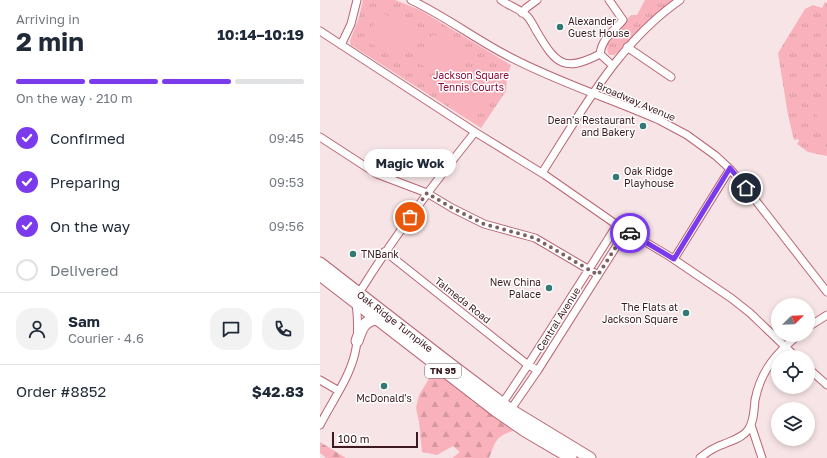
<!DOCTYPE html>
<meta charset="utf-8">
<style>
:root{--surface:#fff;--page:#f2f2f3;--text:#1f2937;--muted:#747a83;--line:#e0e1e3;--accent:#7c3aed}
body{margin:0;font-family:"Golos Text",sans-serif;background:var(--page);color:var(--text);height:100vh;display:flex;flex-direction:column;font-size:15px;white-space:nowrap}
*{box-sizing:border-box;margin:0}
p{font-size:13px;color:var(--muted)}
.icon{flex:none;width:22px;height:22px;fill:none;stroke:currentColor;stroke-width:2;stroke-linecap:round;stroke-linejoin:round}
.map{position:relative;flex:1;overflow:hidden}
.drawer{display:flex;flex-direction:column;background:var(--surface);width:320px}
.drawer>*{flex:none}
.needle{width:26px;rotate:67deg}
.controls{position:absolute;left:451px;top:298px;display:grid;gap:8px}
.controls a{display:grid;place-items:center;width:44px;height:44px;border-radius:50%;background:var(--surface);box-shadow:0 2px 6px #0003;font-size:20px}
.scale{position:absolute;left:12px;bottom:10px;width:86px;box-sizing:border-box;padding-left:4px;border:2px solid #3c1a20;border-top:0;font-size:11px;line-height:14px;white-space:nowrap;color:#3c1a20;-webkit-text-stroke:3px #fff;paint-order:stroke}
.pin{position:absolute;display:grid;place-items:center;width:34px;height:34px;color:#fff;margin:-17px;border:2px solid #fff;border-radius:50%;box-shadow:0 1px 4px #0007}
.courier{position:absolute;display:grid;place-items:center;width:40px;height:40px;margin:-20px;border:3px solid #7c3aed;border-radius:50%;background:#fff;color:#222;box-shadow:0 1px 5px #0007}
.bubble{position:absolute;height:28px;border-radius:14px;background:var(--surface);box-shadow:0 2px 6px #0003;font-size:13px;font-weight:700;line-height:28px;text-align:center}
.head em{font-style:normal;font-weight:700}
.head div{display:flex;flex-direction:column-reverse}
.head{display:flex;align-items:center;justify-content:space-between;height:68px;padding:0 16px}
h1{font-size:26px;font-weight:700;line-height:30px}
.bar{display:grid;grid-template-columns:repeat(4,1fr);gap:6px 4px;align-content:center;height:48px;padding:0 16px}
.bar i{height:5px;border-radius:3px;background:var(--line)}
.bar .current{background:var(--accent)}
.bar p{grid-column:span 4}
.line{display:flex;align-items:center;gap:10px;padding:0 16px;border-top:1px solid var(--line)}
.line div{flex:1}
.round{display:grid;place-items:center;flex:none;width:42px;height:42px;border-radius:16px;background:var(--page)}
ol{padding:0 16px;list-style:none}
li{display:flex;align-items:center;gap:12px;height:44px}
li p{margin-inline-start:auto}
li .icon{padding:4px;border-radius:50%;background:var(--accent);color:#fff;stroke-width:4}
li:last-child{color:var(--muted)}
li i{width:22px;height:22px;border:2px solid var(--line);border-radius:50%}
main{display:flex;flex:1;min-height:0}
.map>svg:first-child{display:block}
.grass{fill:url(#grass-tufts)}
.forest{fill:url(#forest-firs)}
.pitch{fill:#f9b2bb}
.lines{fill:none;stroke-linecap:round;stroke-linejoin:round}
.minor-casing{stroke:#b96674;stroke-width:9}
.highway-casing{stroke:#b96674;stroke-width:13}
.minor{stroke:#fff;stroke-width:7}
.highway{stroke:#fff;stroke-width:11}
.done{stroke:#7d6165;stroke-width:4;stroke-dasharray:0 7.2}
.route{stroke:#7c3aed;stroke-width:5}
.poi-dot{fill:#317975;stroke:#fff;stroke-width:1.5}
.labels{text-anchor:middle;stroke-width:3;stroke-linejoin:round;paint-order:stroke}
.shield{fill:#fff;stroke:#765f63;stroke-width:1}
.shield-label{font-size:9px;font-weight:bold;fill:#3c1a20}
.poi-label{font-size:10px;fill:#3c1a20;stroke:#fff;text-anchor:start}
.park-label{font-size:10px;fill:#8c0a37;stroke:#fff}
.street-label{font-size:10px;fill:#3c1a20;stroke:#fff}
</style>
<main>
<section class="drawer">
<div class="head"><div><h1>2 min</h1><p>Arriving in</p></div><em>10:14–10:19</em></div>
<div class="bar"><i class="current"></i><i class="current"></i><i class="current"></i><i></i><p>On the way · 210 m</p></div>
<ol>
<li><svg class="icon" aria-label="check" viewBox="0 0 24 24"><path d="M5 12l5 5 9-10"/></svg>Confirmed<p>09:45</p></li>
<li><svg class="icon" aria-label="check" viewBox="0 0 24 24"><path d="M5 12l5 5 9-10"/></svg>Preparing<p>09:53</p></li>
<li><svg class="icon" aria-label="check" viewBox="0 0 24 24"><path d="M5 12l5 5 9-10"/></svg>On the way<p>09:56</p></li>
<li><i></i>Delivered</li>
</ol>
<div class="line" style="height:72px"><a class="round"><svg class="icon" aria-label="person" viewBox="0 0 24 24"><circle cx="12" cy="8" r="4"/><path d="M4 21q1-7 8-7t8 7"/></svg></a><div><b>Sam</b><p>Courier · 4.6</p></div><a class="round"><svg class="icon" aria-label="chat" viewBox="0 0 24 24"><path d="M4 5h16v11H9l-5 4z"/></svg></a><a class="round"><svg class="icon" aria-label="phone" viewBox="0 0 24 24"><path d="M5 4h4l2 5-3 2q2 4 5 5l2-3 5 2v4C11 20 4 13 5 4z"/></svg></a></div>
<div class="line" style="height:52px"><div>Order #8852</div><b>$42.83</b></div>
</section>
<div class="map">
<svg width="507" height="458" viewBox="0 0 507 458">
<defs>
<pattern id="grass-tufts" width="24" height="20" patternUnits="userSpaceOnUse"><rect width="24" height="20" fill="#f9b2bb"/><path d="M3 7l-1-3M5 7V3M7 7l1-3M15 17l-1-3M17 17v-4M19 17l1-3" fill="none" stroke="#d698a0"/></pattern>
<pattern id="forest-firs" width="22" height="20" patternUnits="userSpaceOnUse"><rect width="22" height="20" fill="#f9b2bb"/><path d="M5 1l3.5 6h-7zM16 11l3.5 6h-7z" fill="#d698a0"/></pattern>
</defs>
<rect width="100%" height="100%" fill="#f7e4e6"/>
<path class="grass" d="M43,0H75L100,10L191,65L187,77L186,91L161,128L31,45L30,41L39,17Z
M325,0H355L324,25L297,53L294,55H289L287,50L288,42L311,15H317Z
M505,2L507,3V156L488,152L477,144L479,141L478,139L474,140L468,115L458,53L485,9L493,5L502,8Z"/>
<path class="forest" d="M116,373L157,405L192,430L193,431C174,437 176,442 169,458H132L140,452L133,446L117,455L102,452L99,422L96,408L99,395L112,374Z
M0,442L26,458H6L0,453Z"/>
<path class="pitch" d="M62,12L96,35L79,62L44,39Z
M113,34L147,56L129,83L95,60Z
M150,71L174,87L156,114L132,98Z
M507,98V136L492,106Z"/>
<g class="lines">
<g class="minor-casing">
<path id="minor" d="M91,0C125,16 155,39 188,56C237,82 289,98 339,120L367,135L396,156L410,169L426,188L507,292
M181,0C189,6 200,9 207,16C211,20 214,27 217,32C236,64 244,73 280,54
M289,0L303,20C293,32 282,38 280,54L292,65
M202,13L206,8L217,0
M0,31L155,132L225,175L297,225L349,256L411,298L430,313L476,357
M21,45L31,24L37,0
M307,47L351,77
M0,137L57,174L107,193L132,208L164,224L215,238L278,275
M222,173C262,111 298,43 360,0
M64,252L72,257L208,365L218,370
M354,259L410,169
M39,293C74,237 113,184 155,132
M488,327L507,315
M488,368L507,385
M0,380L19,391
M180,407L208,365L297,225
M189,412L218,370L306,231
M0,425C12,401 29,379 35,353C39,336 38,319 36,303
M431,425L442,458
M380,458C387,452 395,447 404,444C413,440 422,438 428,430C434,422 434,410 435,400C441,370 456,354 478,335"/>
</g>
<g class="highway-casing">
<g id="highway">
<path id="s1" d="M0,263L125,360L191,410L270,458"/>
<path d="M0,275L176,411L205,431L251,458"/>
<path d="M37,341C41,330 43,321 56,319"/>
</g>
</g>
<use href="#minor" class="minor"/>
<use href="#highway" class="highway"/>
</g>
<g class="lines">
<path class="done" d="M90,217L107,193L132,208L164,224L215,238L278,275L306,231L310,233"/>
<path class="route" d="M310,233L354,259L410,168L426,188"/>
</g>
<g class="poi-dot">
<circle cx="240" cy="27" r="4"/>
<circle cx="323" cy="126" r="4"/>
<circle cx="296" cy="177" r="4"/>
<circle cx="33" cy="254" r="4"/>
<circle cx="229" cy="288" r="4"/>
<circle cx="366" cy="313" r="4"/>
<circle cx="64" cy="386" r="4"/>
</g>
<g class="labels">
<rect class="shield" x="105" y="364" width="36" height="14" rx="3"/>
<g class="shield-label">
<text x="123" y="374">TN 95</text>
</g>
<g class="poi-label">
<text x="248" y="25">Alexander<tspan x="248" dy="12">Guest House</tspan></text>
<text x="315" y="124" text-anchor="end">Dean's Restaurant<tspan x="315" dy="12">and Bakery</tspan></text>
<text x="304" y="175">Oak Ridge<tspan x="304" dy="12">Playhouse</tspan></text>
<text x="41" y="258">TNBank</text>
<text x="221" y="286" text-anchor="end">New China<tspan x="221" dy="12">Palace</tspan></text>
<text x="358" y="311" text-anchor="end">The Flats at<tspan x="358" dy="12">Jackson Square</tspan></text>
<text x="64" y="402" text-anchor="middle">McDonald's</text>
</g>
<g class="park-label">
<text x="151" y="79">Jackson Square<tspan x="151" dy="12">Tennis Courts</tspan></text>
</g>
<g class="street-label">
<text transform="translate(316 101) rotate(23)" y="4">Broadway Avenue</text>
<text transform="translate(143 300) rotate(38)" y="4">Talmeda Road</text>
<text transform="translate(238 319) rotate(-58)" y="4">Central Avenue</text>
<text dy="4" stroke="none"><textPath href="#s1" startOffset="95">Oak Ridge Turnpike</textPath></text>
</g>
</g>
</svg>
<div class="controls">
<a><svg class="needle" viewBox="-14 -14 28 28"><path d="M0-13l5 13h-10z" fill="#e53935"/><path d="M0 13l5-13h-10z" fill="#747a83"/></svg></a>
<a><svg class="icon" aria-label="locate" viewBox="0 0 24 24"><circle cx="12" cy="12" r="6"/><path d="M12 2v4M12 18v4M2 12h4M18 12h4"/></svg></a>
<a><svg class="icon" aria-label="layers" viewBox="0 0 24 24"><path d="M12 4l9 5-9 5-9-5zM3 14l9 5 9-5"/></svg></a>
</div>
<div class="scale">100 m</div>
<div class="pin" style="left:90px;top:217px;background:#ea580c"><svg class="icon" aria-label="bag" viewBox="0 0 24 24"><path d="M5 8h14l-1 12H6zM9 8a3 3 0 0 1 6 0"/></svg></div>
<div class="pin" style="left:426px;top:188px;background:#1f2937"><svg class="icon" aria-label="home" viewBox="0 0 24 24"><path d="M3 11l9-7 9 7M6 9v11h12V9"/></svg></div>
<div class="courier" style="left:310px;top:233px"><svg class="icon" aria-label="car" viewBox="0 0 24 24"><path d="M5 17H2v-5l4-1 3-4h7l3 4 3 1v5h-3M9 17h6M6 11h13"/><circle cx="7" cy="17" r="2"/><circle cx="17" cy="17" r="2"/></svg></div>
<div class="bubble" style="left:44px;top:149px;width:92px">Magic Wok</div>
</div>
</main>
